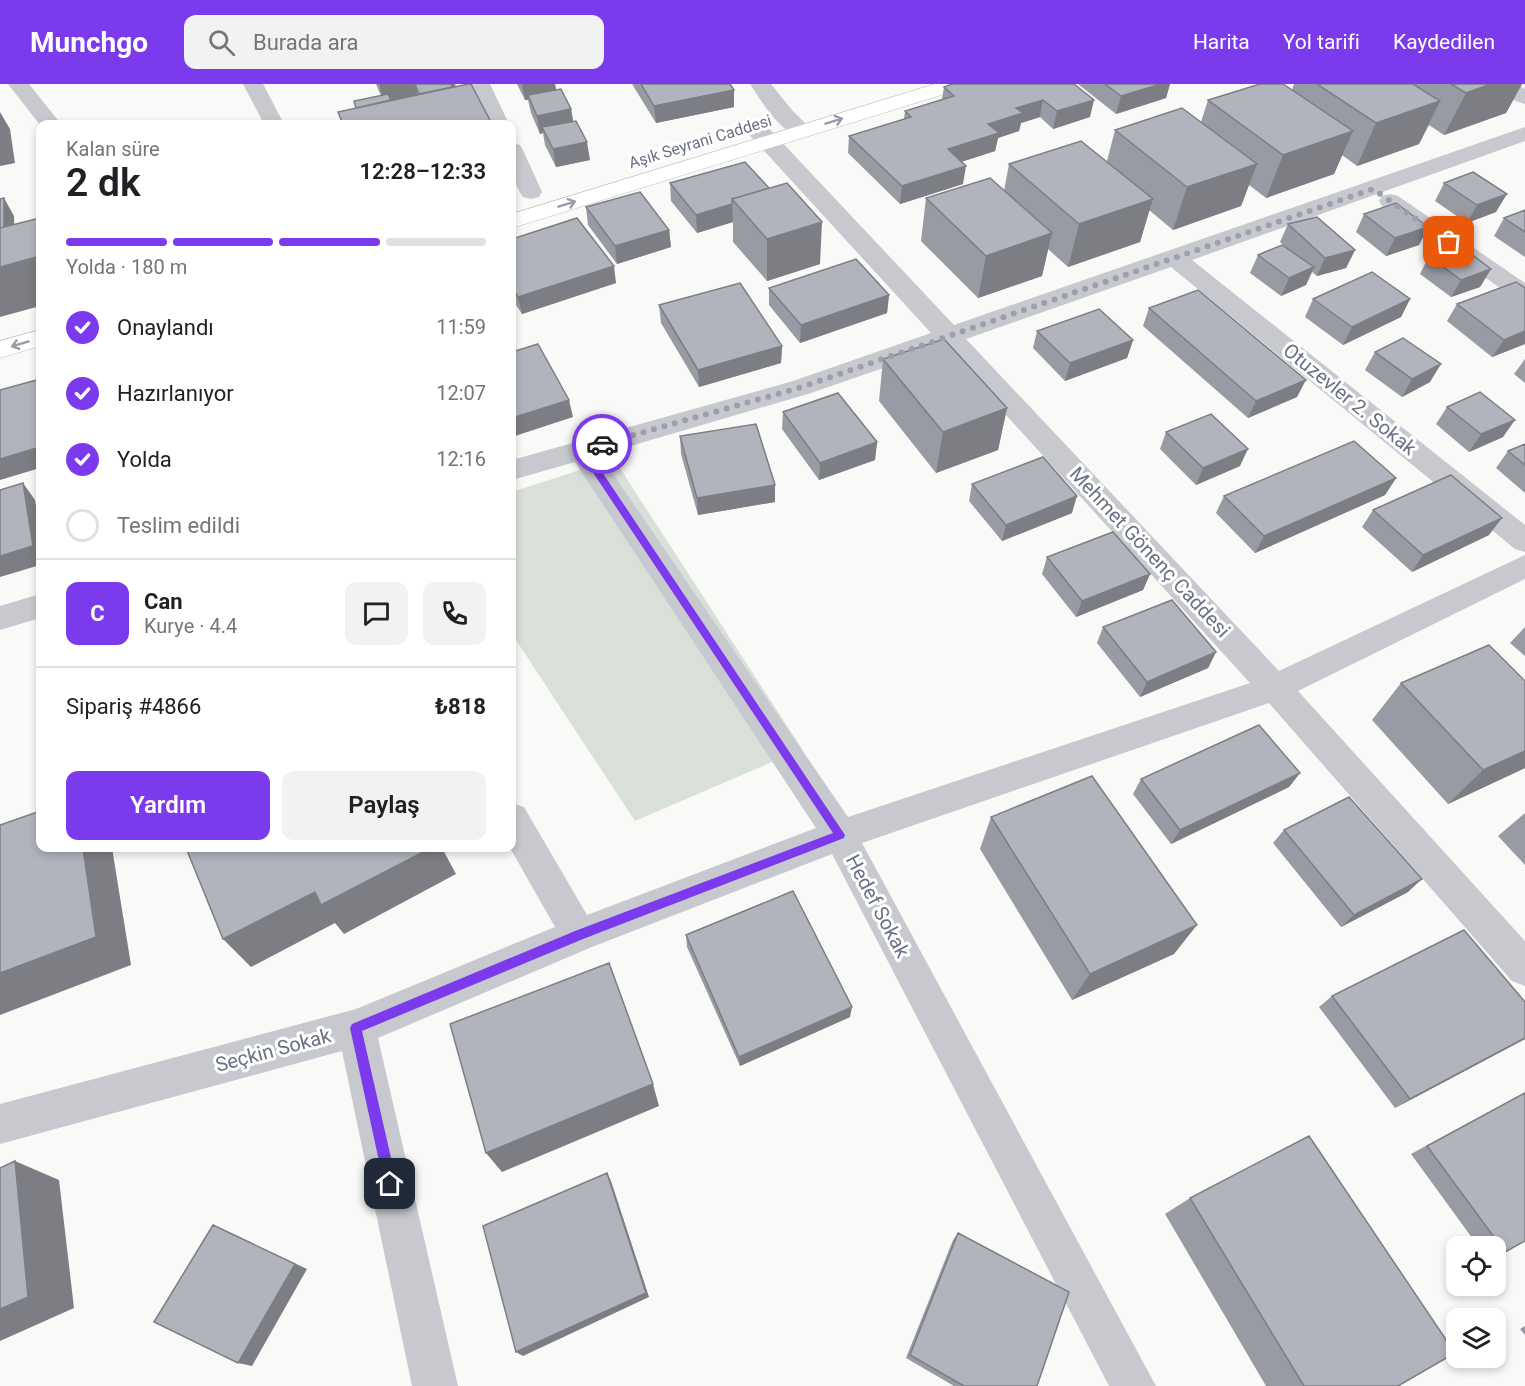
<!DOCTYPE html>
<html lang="tr">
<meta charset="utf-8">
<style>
:root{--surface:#fff;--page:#f2f2f2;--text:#202124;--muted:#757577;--line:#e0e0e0;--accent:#7c3aed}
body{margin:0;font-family:Roboto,sans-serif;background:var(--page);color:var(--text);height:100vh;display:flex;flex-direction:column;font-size:22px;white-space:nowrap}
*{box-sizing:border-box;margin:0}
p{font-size:20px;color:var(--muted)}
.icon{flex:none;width:33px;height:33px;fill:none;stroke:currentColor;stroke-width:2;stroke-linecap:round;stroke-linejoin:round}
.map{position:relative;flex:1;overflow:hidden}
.side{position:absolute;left:36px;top:36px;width:480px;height:732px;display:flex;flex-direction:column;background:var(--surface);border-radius:12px;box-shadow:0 3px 9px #0003}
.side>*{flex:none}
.buttons{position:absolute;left:1446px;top:1152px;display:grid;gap:12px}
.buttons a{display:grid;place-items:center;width:60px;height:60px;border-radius:12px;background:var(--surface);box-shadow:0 3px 9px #0003;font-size:30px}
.pin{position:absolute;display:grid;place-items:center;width:51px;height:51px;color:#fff;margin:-26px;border-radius:12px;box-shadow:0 3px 9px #0006}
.courier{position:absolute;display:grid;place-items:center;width:60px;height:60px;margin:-30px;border:4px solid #7c3aed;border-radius:50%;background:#fff;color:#222;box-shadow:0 2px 8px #0007}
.headline em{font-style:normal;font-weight:600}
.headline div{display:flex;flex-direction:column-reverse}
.headline{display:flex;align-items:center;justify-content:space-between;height:102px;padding:0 30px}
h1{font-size:39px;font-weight:600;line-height:45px}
.bar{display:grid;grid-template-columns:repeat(4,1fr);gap:9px 6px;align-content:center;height:72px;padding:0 30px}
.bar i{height:8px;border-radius:4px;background:var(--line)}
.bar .on{background:var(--accent)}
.bar p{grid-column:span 4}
.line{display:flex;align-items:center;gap:15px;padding:0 30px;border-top:2px solid var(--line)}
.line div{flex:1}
.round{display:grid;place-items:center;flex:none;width:63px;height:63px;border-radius:12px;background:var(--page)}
ol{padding:0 30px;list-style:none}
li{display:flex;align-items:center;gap:18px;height:66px}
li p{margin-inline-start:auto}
li .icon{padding:6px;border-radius:50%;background:var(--accent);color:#fff;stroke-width:4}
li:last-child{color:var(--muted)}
li i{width:33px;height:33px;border:3px solid var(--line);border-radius:50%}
.button{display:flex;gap:12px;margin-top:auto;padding:12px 30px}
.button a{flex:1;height:69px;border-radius:12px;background:var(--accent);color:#fff;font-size:24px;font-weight:600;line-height:69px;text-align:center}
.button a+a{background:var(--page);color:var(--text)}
header{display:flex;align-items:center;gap:36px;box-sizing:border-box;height:84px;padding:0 30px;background:var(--accent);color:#fff}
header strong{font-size:28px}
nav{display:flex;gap:33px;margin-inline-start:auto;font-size:21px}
.search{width:420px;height:54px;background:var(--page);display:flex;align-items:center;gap:15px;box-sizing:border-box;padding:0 21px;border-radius:12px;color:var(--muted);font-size:22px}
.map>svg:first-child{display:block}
.green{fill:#d9e0d8}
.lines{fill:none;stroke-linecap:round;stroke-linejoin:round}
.secondary-casing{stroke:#babcc2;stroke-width:1}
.street{fill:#c8c9ce;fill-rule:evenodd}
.secondary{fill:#fff;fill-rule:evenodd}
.wall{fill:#989ba3}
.shaded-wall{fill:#7c7e84}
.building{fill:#b1b4bd;stroke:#7c7e84;stroke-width:1.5}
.oneway{stroke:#979bab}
.route{fill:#7c3aed}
.done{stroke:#9ca0ae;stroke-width:6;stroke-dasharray:0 10.8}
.labels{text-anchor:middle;stroke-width:6;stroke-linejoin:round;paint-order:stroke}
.far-street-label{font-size:16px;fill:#6a7087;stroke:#fff}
.street-label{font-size:20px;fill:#6a7087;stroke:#fff}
</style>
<header>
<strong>Munchgo</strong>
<div class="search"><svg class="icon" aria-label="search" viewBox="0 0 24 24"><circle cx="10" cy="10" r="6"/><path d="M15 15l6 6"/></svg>Burada ara</div>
<nav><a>Harita</a><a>Yol tarifi</a><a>Kaydedilen</a></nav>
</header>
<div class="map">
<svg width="1525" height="1302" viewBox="0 0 1525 1302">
<rect width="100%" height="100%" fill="#f9f9f7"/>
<path class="green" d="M614,375L802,665L635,737L512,550V408Z"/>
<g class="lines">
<g class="secondary-casing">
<path id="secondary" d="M935,0H967L964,4L512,144V130Z
M40,246V262L0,274V257Z"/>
</g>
<path class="street" d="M8,0H29L61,40L40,41Z
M243,0H263L284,40H264Z
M470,0H490L509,40H489Z
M750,0H771L792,26L813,47L810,52C785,58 762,18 750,0Z
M1492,0H1517L1525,5V20C1514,17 1499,10 1492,0Z
M753,35L761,36L954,241L1525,43V57L1192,176L1525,441V468L1515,465L1171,183L966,255L1279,587L1525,471V495L1298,607L1525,857V902L1512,897L1269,619L862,759L1156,1302H1109L832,770L592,863L378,954L458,1302H412L342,967L0,1060V1020L356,925L555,843L510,764L512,719L524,723L587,831L816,744L575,378L512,396V376L793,297L931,249L745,46L742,41L745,36ZM944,263L1250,599L848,733L600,371L811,309Z
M512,59L520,61L523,66L542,108L539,113L531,115L523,113C511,96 510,78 512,59Z
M1390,110L1398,112L1525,199V218L1516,215L1382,122L1379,117L1382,112Z
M40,510V534L0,546V522Z"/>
<use href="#secondary" class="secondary"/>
</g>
<path class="wall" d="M376,0H455L456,3L492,40H342L338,28L356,24L381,12Z
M517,0H555L556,6L571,25L573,37L590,76L556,83L545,61L543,49L540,50L531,29L528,16H525Z
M632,0H730L734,6V23L656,39Z
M1074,0L1090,33L1053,45L1040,33L1021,39L1019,47L998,54L995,67L961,78L963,100L900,120L848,69L849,52L904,35L905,27L942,15L944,3Z
M1078,0H1170L1166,14L1116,30Z
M1294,0H1522L1506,29L1444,51L1429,41L1419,60L1357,82L1342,71L1334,90L1266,114L1249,101L1241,122L1173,146L1149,126L1140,158L1068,183L1048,165L1042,192L978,214L921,157L926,114L1004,107L1009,80L1107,77L1115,46L1201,38L1208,16L1292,6Z
M745,78L820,180L767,197L733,158V138L697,149L671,117L670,99Z
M1444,99L1496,128L1467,139L1435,117Z
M586,123L669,146L671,163L617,180L588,141Z
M1525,126V173L1494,152L1504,134Z
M1364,130L1428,143L1419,161L1386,172L1356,148Z
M1288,140L1355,166L1346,184L1317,192L1312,188L1306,201L1281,212L1250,189L1258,171L1286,164L1280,158Z
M512,155L616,199L522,230L512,215Z
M1429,172L1491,185L1480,203L1451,213L1420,190Z
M769,204L889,211L887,229L800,259L769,221Z
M1313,215H1410L1401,233L1343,261L1305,233Z
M1457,220L1525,260L1492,273L1447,237Z
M659,221L782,262L781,279L699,303L661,239Z
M1149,224L1297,313L1248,334L1143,242Z
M1037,247L1133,256L1127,274L1065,297L1033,264Z
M1375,268L1430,298L1402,313L1365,286Z
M883,275L1007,324L998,366L936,389L879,317Z
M1525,275V299L1514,290Z
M1447,323L1503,353L1469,368L1436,340Z
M783,328L877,358L875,376L819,396L782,345Z
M1166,348L1240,382L1196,401L1160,365Z
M680,352L775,418L698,431L681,370Z
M1525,360V409L1496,384L1508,367Z
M1396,394L1385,411L1255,469L1216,429L1224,412Z
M972,400L1072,429L1002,457L969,417Z
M1373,426L1489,451L1412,488L1362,443Z
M1047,473L1150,490L1143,506L1076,533L1042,490Z
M1103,543L1216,568L1208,584L1140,613L1097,559Z
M1525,543V572L1510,559Z
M1525,597V684L1448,720L1372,636L1401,599Z
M1300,689L1289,703L1171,760L1133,710L1141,695Z
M1525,729V781L1498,752Z
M991,733L1174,870L1072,916L980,765Z
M1284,746L1408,808L1341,843L1273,759Z
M686,851L850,933L740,982L687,863Z
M1332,912L1525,918V955L1395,1024L1319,923Z
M1525,1008V1157L1505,1168L1496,1171V1162H1478L1411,1070Z
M1190,1114L1398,1302H1266L1165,1130Z
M958,1149L1037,1302H954L906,1274L953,1156Z
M1525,1242V1251L1520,1245Z"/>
<path class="shaded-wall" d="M379,0H455L456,4L415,0L418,12L384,19Z
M522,0H555L557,10L528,11V16H525Z
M1161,0H1170L1166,14L1116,30L1121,12Z
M1491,0H1522L1506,29L1444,51L1466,9Z
M734,6V23L656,39L654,22Z
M1043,16L1040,33L1021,39L1019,47L998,54L995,67L945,83L948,65L1016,24Z
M1094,16L1090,33L1053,45L1057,27Z
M1440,17L1419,60L1357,82L1376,39Z
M571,25L574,43H542L543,49L540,50L537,32Z
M0,28L10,45L15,79L0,82Z
M1353,47L1334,90L1266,114L1283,71Z
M587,58L590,76L556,83L553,65Z
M1257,80L1241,122L1173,146L1187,103Z
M966,82L963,100L900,120L902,102Z
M1507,110L1496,128L1467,139L1477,121Z
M4,114L14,132L15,170L0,173Z
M1153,115L1140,158L1068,183L1079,140Z
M732,120L733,138L697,149L696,131Z
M822,138L820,180L767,197V155Z
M1428,143L1419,161L1386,172L1395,154Z
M669,146L671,163L617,180L615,162Z
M1052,149L1042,192L978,214L986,172Z
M1355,166L1346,184L1317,192L1325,174Z
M40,172V222L0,233V183Z
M614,182L616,199L522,230L518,213Z
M1314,183L1306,201L1281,212L1289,194Z
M1491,185L1480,203L1451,213L1461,196Z
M889,211L887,229L800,259L801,241Z
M1410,215L1401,233L1343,261L1352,243Z
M1525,247V260L1492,273L1504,256Z
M1133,256L1127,274L1065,297L1070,279Z
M782,262L781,279L699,303L698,286Z
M1441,280L1430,298L1402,313L1412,295Z
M1306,296L1297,313L1248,334L1256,317Z
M569,316L573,333L512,353V334Z
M1007,324L998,366L936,389L943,348Z
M1515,336L1503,353L1469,368L1481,350Z
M877,358L875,376L819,396L820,379Z
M40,363V384L0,396V375Z
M1248,365L1240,382L1196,401L1203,384Z
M1396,394L1385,411L1255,469L1264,452Z
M23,399L35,416L40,446V481L0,493V472Z
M775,401V418L698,431L697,414Z
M1077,412L1072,429L1002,457L1006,441Z
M1502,434L1489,451L1412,488L1423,471Z
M1150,490L1143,506L1076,533L1082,517Z
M1216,568L1208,584L1140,613L1147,598Z
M1525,667V684L1448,720L1483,686Z
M1300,689L1289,703L1171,760L1180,746Z
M83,764H112L131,881L0,931V889Z
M431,764H442L456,790L344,850L335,839L251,883L223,855L315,808Z
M1422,795L1408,808L1341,843L1354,831Z
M1197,841L1174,870L1072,916L1090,890Z
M852,923L850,933L740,982L739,973Z
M1525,954V955L1395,1024L1410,1015Z
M653,1000L659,1022L502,1088L486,1069Z
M15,1077L59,1096L74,1224L0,1257V1225Z
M607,1089L611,1097L649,1213L523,1272L516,1268Z
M213,1141L307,1185L252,1282L238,1279Z"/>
<path class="building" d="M415,0H451L452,3L419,10Z
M468,0H471L492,40H343L338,28Z
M641,0H730L734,6L654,22Z
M952,0H1074L1094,16L1057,27L1043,16L1016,24L1023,29L988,40L999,49L948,65L966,82L902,102L849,52L911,33L905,27L954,12L944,3Z
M1105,0H1161L1121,12Z
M1260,0H1283L1353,47L1283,71L1208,16Z
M1317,0H1413L1440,17L1376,39Z
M1451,0H1491L1466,9Z
M561,5L571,25L537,32L528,11Z
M388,10L391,16L356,24L354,17Z
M1182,24L1257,80L1187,103L1115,46Z
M576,37L587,58L553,65L542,43Z
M1081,57L1153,115L1079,140L1009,80Z
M745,78L769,104L732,115V120L696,131L670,99Z
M1473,88L1507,110L1477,121L1444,99Z
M990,94L1052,149L986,172L926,114Z
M787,99L822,138L767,155L732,115Z
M640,108L669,146L615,162L586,123Z
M4,114V143L0,144V115Z
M1396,119L1428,143L1395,154L1364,130Z
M1525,126V148L1504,134Z
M1317,133L1355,166L1325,174L1288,140Z
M40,134V172L0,183V144Z
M577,134L614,182L518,213L512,203V155Z
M1282,161L1314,183L1289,194L1258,171Z
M1459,161L1491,185L1461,196L1429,172Z
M856,175L889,211L801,241L769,204Z
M1372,188L1410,215L1352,243L1313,215Z
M1516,198L1525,204V247L1504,256L1457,220Z
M740,199L782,262L698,286L659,221Z
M1198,206L1306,296L1256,317L1149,224Z
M1099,225L1133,256L1070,279L1037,247Z
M1403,254L1441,280L1412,295L1375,268Z
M944,255L1007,324L943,348L883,275Z
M538,260L569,316L512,334V268Z
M40,295V363L0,375V306Z
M1480,308L1515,336L1481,350L1447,323Z
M838,309L877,358L820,379L783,328Z
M1211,330L1248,365L1203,384L1166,348Z
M756,340L775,401L697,414L680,352Z
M1354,357L1396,394L1264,452L1224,412Z
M1525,360V381L1508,367Z
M1043,373L1077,412L1006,441L972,400Z
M1451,391L1502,434L1423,471L1373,426Z
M23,399L33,462L0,472V406Z
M1113,448L1150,490L1082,517L1047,473Z
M1172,516L1216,568L1147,598L1103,543Z
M1489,561L1525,597V667L1483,686L1401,599Z
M1259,641L1300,689L1180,746L1141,695Z
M1092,692L1197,841L1090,890L991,733Z
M1349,713L1422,795L1354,831L1284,746Z
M40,727V764H83L96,853L0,889V741Z
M186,764H431L321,821L315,808L223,855Z
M793,807L852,923L739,973L686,851Z
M1464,846L1525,918V954L1410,1015L1332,912Z
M609,879L653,1000L486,1069L450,940Z
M1525,1009V1157L1505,1168L1427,1062Z
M1309,1052L1455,1269L1398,1302H1304L1190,1114Z
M15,1077L28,1213L0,1225V1084Z
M607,1089L646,1209L516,1268L483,1142Z
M213,1141L295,1180L238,1279L154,1238Z
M958,1149L1069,1208L1037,1302H964L910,1271Z"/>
<defs><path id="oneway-shaft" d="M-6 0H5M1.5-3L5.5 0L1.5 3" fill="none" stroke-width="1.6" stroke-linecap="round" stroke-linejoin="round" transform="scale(1.5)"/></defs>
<g class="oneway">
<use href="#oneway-shaft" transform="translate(834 37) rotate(-17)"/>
<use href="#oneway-shaft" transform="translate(567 120) rotate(-17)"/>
<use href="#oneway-shaft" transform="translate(20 260) rotate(163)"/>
</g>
<path class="route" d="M602,357L606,360L605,362L588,367L845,751L844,754L583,855L362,947L397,1100L390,1107L384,1100L350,944L352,940L575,847L833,749L578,366Z"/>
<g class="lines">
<path class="done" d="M602,360L802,303L1373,105L1449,158"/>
</g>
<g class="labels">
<g class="far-street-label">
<text transform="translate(700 57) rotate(-17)" y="6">Aşık Seyrani Caddesi</text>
</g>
<g class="street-label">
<text transform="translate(1350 315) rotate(39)" y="7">Otuzevler 2. Sokak</text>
<text transform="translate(1150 468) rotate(47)" y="7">Mehmet Gönenç Caddesi</text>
<text transform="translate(878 822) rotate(62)" y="7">Hedef Sokak</text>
<text transform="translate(273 966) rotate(-15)" y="7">Seçkin Sokak</text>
</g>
</g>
</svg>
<div class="buttons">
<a><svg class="icon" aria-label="locate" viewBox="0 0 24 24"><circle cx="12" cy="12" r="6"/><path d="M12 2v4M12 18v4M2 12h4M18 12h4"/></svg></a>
<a><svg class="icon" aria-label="layers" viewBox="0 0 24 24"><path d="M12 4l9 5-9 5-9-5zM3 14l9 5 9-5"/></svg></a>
</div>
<div class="pin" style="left:1449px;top:158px;background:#ea580c"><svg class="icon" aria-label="bag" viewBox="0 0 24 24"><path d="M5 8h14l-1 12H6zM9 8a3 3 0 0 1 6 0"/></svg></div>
<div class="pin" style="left:390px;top:1100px;background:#1f2937"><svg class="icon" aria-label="home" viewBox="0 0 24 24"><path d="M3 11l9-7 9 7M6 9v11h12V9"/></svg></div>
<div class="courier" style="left:602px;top:360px"><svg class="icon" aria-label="car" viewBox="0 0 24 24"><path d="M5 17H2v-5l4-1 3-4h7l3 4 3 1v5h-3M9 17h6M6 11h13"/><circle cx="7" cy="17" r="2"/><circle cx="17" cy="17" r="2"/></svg></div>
<section class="side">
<div class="headline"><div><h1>2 dk</h1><p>Kalan süre</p></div><em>12:28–12:33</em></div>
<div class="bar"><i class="on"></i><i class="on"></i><i class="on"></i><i></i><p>Yolda · 180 m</p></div>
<ol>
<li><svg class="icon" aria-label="check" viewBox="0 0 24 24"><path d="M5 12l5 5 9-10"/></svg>Onaylandı<p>11:59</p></li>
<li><svg class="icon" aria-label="check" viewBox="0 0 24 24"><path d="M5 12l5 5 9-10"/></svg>Hazırlanıyor<p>12:07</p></li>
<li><svg class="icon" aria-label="check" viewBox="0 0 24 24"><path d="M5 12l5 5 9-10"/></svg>Yolda<p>12:16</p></li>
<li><i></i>Teslim edildi</li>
</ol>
<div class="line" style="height:108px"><b class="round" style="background:var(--accent);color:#fff">C</b><div><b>Can</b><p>Kurye · 4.4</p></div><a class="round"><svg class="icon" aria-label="chat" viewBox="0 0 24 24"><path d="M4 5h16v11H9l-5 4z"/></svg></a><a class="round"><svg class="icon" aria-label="phone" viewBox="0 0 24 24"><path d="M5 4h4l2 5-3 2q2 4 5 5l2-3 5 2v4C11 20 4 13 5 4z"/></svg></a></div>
<div class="line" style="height:78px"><div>Sipariş #4866</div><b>₺818</b></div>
<div class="button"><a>Yardım</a><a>Paylaş</a></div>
</section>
</div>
